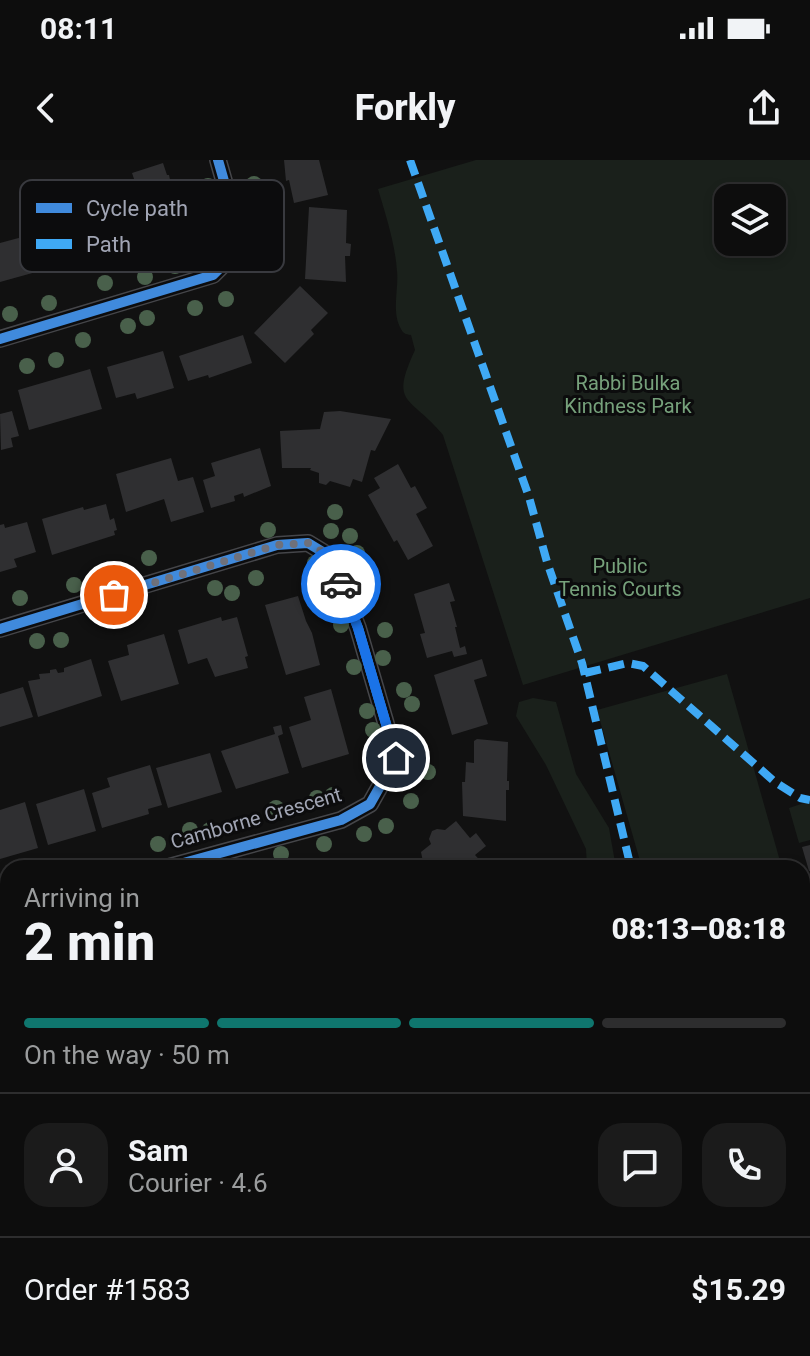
<!DOCTYPE html>
<meta charset="utf-8">
<style>
:root{--surface:#0d0d0d;--page:#1b1b1b;--text:#f1f3f6;--muted:#9a9c9d;--line:#2d2d2e;--accent:#0f766e}
body{margin:0;font-family:Roboto,sans-serif;background:var(--page);color:var(--text);height:100vh;display:flex;flex-direction:column;font-size:30px;white-space:nowrap}
*{box-sizing:border-box;margin:0}
p{font-size:26px;color:var(--muted)}
.icon{flex:none;width:44px;height:44px;fill:none;stroke:currentColor;stroke-width:2;stroke-linecap:round;stroke-linejoin:round}
.map{position:relative;flex:1;overflow:hidden}
.panel{position:absolute;left:0px;top:700px;width:810px;height:496px;display:flex;flex-direction:column;background:var(--surface);border-radius:24px 24px 0 0;box-shadow:0 4px 12px #0003,0 0 0 2px var(--line)}
.panel>*{flex:none}
.fabs{position:absolute;left:714px;top:24px;display:grid;gap:16px}
.fabs a{display:grid;place-items:center;width:72px;height:72px;border-radius:16px;background:var(--surface);box-shadow:0 4px 12px #0003,0 0 0 2px var(--line);font-size:40px}
.pin{position:absolute;display:grid;place-items:center;width:68px;height:68px;color:#fff;margin:-34px;border:4px solid #fff;border-radius:50%;box-shadow:0 2px 8px #0007}
.courier{position:absolute;display:grid;place-items:center;width:80px;height:80px;margin:-40px;border:6px solid #1a73e8;border-radius:50%;background:#fff;color:#222;box-shadow:0 2px 10px #0007}
.head em{font-style:normal;font-weight:800}
.head div{display:flex;flex-direction:column-reverse}
.head{display:flex;align-items:center;justify-content:space-between;height:136px;padding:0 24px}
h1{font-size:52px;font-weight:800;line-height:60px}
.bar{display:grid;grid-template-columns:repeat(4,1fr);gap:12px 8px;align-content:center;height:96px;padding:0 24px}
.bar i{height:10px;border-radius:6px;background:var(--line)}
.bar .active{background:var(--accent)}
.bar p{grid-column:span 4}
.line{display:flex;align-items:center;gap:20px;padding:0 24px;border-top:2px solid var(--line)}
.line div{flex:1}
.round{display:grid;place-items:center;flex:none;width:84px;height:84px;border-radius:24px;background:var(--page)}
.status{display:flex;justify-content:space-between;align-items:center;height:56px;padding:0 40px;background:var(--surface);direction:ltr}
.status svg{height:22px;fill:currentColor}
header{display:flex;justify-content:space-between;align-items:center;height:104px;padding:0 24px;background:var(--surface);font-size:36px;font-weight:800}
.map>svg:first-child{display:block}
.green{fill:#1a201b;fill-rule:evenodd}
.building{fill:#2f2f31}
.lines{fill:none;stroke-linecap:round;stroke-linejoin:round}
.minor{stroke:#45464a;stroke-width:18}
.tertiary{stroke:#45464a;stroke-width:22}
.quiet{stroke:#3fa9f5;stroke-width:8;stroke-dasharray:16 8;stroke-linecap:butt}
.cycleway-casing{stroke:#0c0c0d;stroke-width:15}
.cycleway{stroke:#408adc;stroke-width:10}
.tree{fill:#49604b}
.done{stroke:#6f717b;stroke-width:8;stroke-dasharray:0 14.4}
.route{stroke:#1a73e8;stroke-width:10}
.labels{text-anchor:middle;stroke-width:6;stroke-linejoin:round;paint-order:stroke}
.park-label{font-size:20px;fill:#76a17b;stroke:#0c0c0d}
.street-label{font-size:20px;fill:#a1a5b4;stroke:#0c0c0d}
.key{fill:#0c0c0d;stroke:#393a3f;stroke-width:2}
.key-label{font-size:22px;fill:#a1a5b4}
</style>
<div class="status"><b>08:11</b><svg viewBox="0 0 49 12"><path d="M0 12V9h3v3zM5 12V6h3v6zM10 12V3h3v9zM15 12V0h3v12zM26 1h20v11H26zM47 4h2v5h-2z"/></svg></div>
<header><svg class="icon" aria-label="back" viewBox="0 0 24 24"><path d="M15 5l-7 7 7 7"/></svg>Forkly<svg class="icon" aria-label="share" viewBox="0 0 24 24"><path d="M12 15V3M7 8l5-5 5 5M5 13v7h14v-7"/></svg></header>
<div class="map">
<svg width="810" height="1196" viewBox="0 0 810 1196">
<rect width="100%" height="100%" fill="#111"/>
<path class="green" d="M476,0H810V438L523,525L443,275C410,235 389,246 415,190L411,175C405,174 404,174 401,169C391,151 399,129 397,111C395,83 386,56 378,29ZM728,38H772V82H728Z
M727,514L782,708H642L597,550Z
M533,538L556,542L576,614L609,668L616,708H587L586,689L546,605L516,556L519,542Z
M810,641V680L799,683L789,648Z"/>
<path class="building" d="M284,0H319L328,35L294,43L289,20L286,21Z
M163,3L167,15H169L175,43L180,41L188,68L154,78L132,13Z
M309,47L347,50L346,83L351,84L350,96H345L346,122L305,119Z
M26,76L36,112L0,122V83Z
M300,126L328,153L311,170L314,174L285,203L254,173Z
M243,175L252,203L209,218L208,215L188,221L179,196Z
M163,191L174,228L137,239L135,233L116,238L107,207Z
M90,209L102,249L29,270L18,230Z
M12,251L19,276L11,278L13,287L1,290L0,254Z
M340,251L391,259L375,291L371,290L362,322L353,319L350,327L330,321L326,325L319,323V313L310,310L311,308H282L280,271L320,269L324,252Z
M260,288L271,326L244,337L243,333L234,336L235,341L211,348L203,320L215,316L211,303Z
M171,298L178,321L193,317L204,352L171,362L164,339L126,352L116,314Z
M398,304L411,328L415,326L427,348L416,354L433,386L408,400L397,380L394,382L368,335L380,328L374,318Z
M106,344L110,360L114,358L117,370L114,371L115,375L52,395L42,359L83,347L84,350Z
M27,362L36,392L14,399L17,407L0,412V365L4,364L5,368Z
M449,423L455,441L450,442L457,467H455L460,488L465,486L467,494L454,497L452,491L427,498L420,474L425,473L414,434Z
M298,436L306,461L312,473L320,505L286,515L265,445Z
M221,457L222,461L237,457L248,496L245,497L248,508L215,517L207,498L188,504L178,470Z
M164,474L179,524L121,541L108,501L129,495L127,485Z
M91,499L102,536L38,557L28,521L40,519L39,514L50,513V510L56,509L58,513L64,512V508Z
M482,499L487,516L474,520L488,564L452,575L434,515Z
M23,527L33,557L0,567V534Z
M331,529L349,594L302,608L289,567L311,560L304,537Z
M281,565L283,574L278,576L289,613L236,629L221,591L275,574L273,567Z
M477,579L508,582L507,621H509V630H506V661L463,656L462,622H465L466,602L474,603V581Z
M210,593L222,632L168,648L156,608Z
M150,605L162,645L148,649L149,654L102,668L92,633L110,627L107,618Z
M84,629L96,671L48,685L36,644Z
M25,642L38,688L0,699V650Z
M456,661L470,678L476,673L486,686L475,695L487,708H416L423,702L421,692L431,684L429,679L432,671L437,669L445,670Z
M810,685V711H809L802,687Z
M377,699L379,704L392,700L395,708H352Z
M8,810V853L0,855V813Z
M0,1109L8,1135V1138L0,1140Z
M128,1188H155L157,1196H118L117,1191Z
M165,1188H216L219,1196H168Z
M226,1188H277V1189L252,1196H228Z"/>
<g class="lines">
<path class="minor" d="M0,179L213,115L229,99L238,70L218,0
M0,469L277,385L308,383L331,397L358,468L396,598L370,644L341,660L165,708
M0,753L8,751
M0,1042L8,1039
M544,1188V1196"/>
<path class="tertiary" d="M803,1196L810,1194"/>
<path class="quiet" d="M410,0L529,337L547,402L582,503L631,708
M585,513L628,503L643,506L775,622L800,638L810,640"/>
<g class="cycleway-casing">
<path id="cycleway" d="M0,179L213,115L229,99L238,70L218,0
M0,469L277,385L308,383L331,397L358,468L396,598L370,644L341,660L165,708"/>
</g>
<use href="#cycleway" class="cycleway"/>
</g>
<g class="tree">
<circle cx="254" cy="24" r="8"/>
<circle cx="208" cy="26" r="8"/>
<circle cx="175" cy="106" r="8"/>
<circle cx="145" cy="117" r="8"/>
<circle cx="105" cy="123" r="8"/>
<circle cx="226" cy="139" r="8"/>
<circle cx="49" cy="143" r="8"/>
<circle cx="195" cy="148" r="8"/>
<circle cx="10" cy="154" r="8"/>
<circle cx="147" cy="158" r="8"/>
<circle cx="128" cy="166" r="8"/>
<circle cx="83" cy="180" r="8"/>
<circle cx="56" cy="200" r="8"/>
<circle cx="27" cy="206" r="8"/>
<circle cx="335" cy="352" r="8"/>
<circle cx="268" cy="370" r="8"/>
<circle cx="331" cy="371" r="8"/>
<circle cx="350" cy="376" r="8"/>
<circle cx="357" cy="393" r="8"/>
<circle cx="149" cy="398" r="8"/>
<circle cx="315" cy="403" r="8"/>
<circle cx="256" cy="418" r="8"/>
<circle cx="74" cy="425" r="8"/>
<circle cx="330" cy="426" r="8"/>
<circle cx="215" cy="428" r="8"/>
<circle cx="232" cy="433" r="8"/>
<circle cx="20" cy="438" r="8"/>
<circle cx="96" cy="453" r="8"/>
<circle cx="114" cy="458" r="8"/>
<circle cx="341" cy="465" r="8"/>
<circle cx="385" cy="470" r="8"/>
<circle cx="61" cy="480" r="8"/>
<circle cx="37" cy="481" r="8"/>
<circle cx="383" cy="498" r="8"/>
<circle cx="354" cy="507" r="8"/>
<circle cx="404" cy="530" r="8"/>
<circle cx="412" cy="544" r="8"/>
<circle cx="367" cy="551" r="8"/>
<circle cx="373" cy="570" r="8"/>
<circle cx="428" cy="612" r="8"/>
<circle cx="333" cy="635" r="8"/>
<circle cx="317" cy="638" r="8"/>
<circle cx="411" cy="641" r="8"/>
<circle cx="276" cy="648" r="8"/>
<circle cx="386" cy="666" r="8"/>
<circle cx="190" cy="670" r="8"/>
<circle cx="210" cy="670" r="8"/>
<circle cx="364" cy="674" r="8"/>
<circle cx="158" cy="684" r="8"/>
<circle cx="324" cy="684" r="8"/>
<circle cx="281" cy="694" r="8"/>
</g>
<g class="lines">
<path class="done" d="M114,435L277,385L308,383L331,397L341,424"/>
<path class="route" d="M341,424L358,468L396,598"/>
</g>
<g class="labels">
<g class="park-label">
<text x="628" y="230">Rabbi Bulka<tspan x="628" dy="23">Kindness Park</tspan></text>
<text x="620" y="413">Public<tspan x="620" dy="23">Tennis Courts</tspan></text>
</g>
<g class="street-label">
<text transform="translate(256 658) rotate(-16)" y="7">Camborne Crescent</text>
</g>
</g>
<rect x="20" y="20" width="264" height="92" rx="12" class="key"/>
<rect x="36" y="43" width="36" height="10" fill="#408adc"/>
<rect x="36" y="79" width="36" height="10" fill="#3fa9f5"/>
<g class="key-label">
<text x="86" y="56">Cycle path</text>
<text x="86" y="92">Path</text>
</g>
</svg>
<div class="fabs">
<a><svg class="icon" aria-label="layers" viewBox="0 0 24 24"><path d="M12 4l9 5-9 5-9-5zM3 14l9 5 9-5"/></svg></a>
</div>
<div class="pin" style="left:114px;top:435px;background:#ea580c"><svg class="icon" aria-label="bag" viewBox="0 0 24 24"><path d="M5 8h14l-1 12H6zM9 8a3 3 0 0 1 6 0"/></svg></div>
<div class="pin" style="left:396px;top:598px;background:#1f2937"><svg class="icon" aria-label="home" viewBox="0 0 24 24"><path d="M3 11l9-7 9 7M6 9v11h12V9"/></svg></div>
<div class="courier" style="left:341px;top:424px"><svg class="icon" aria-label="car" viewBox="0 0 24 24"><path d="M5 17H2v-5l4-1 3-4h7l3 4 3 1v5h-3M9 17h6M6 11h13"/><circle cx="7" cy="17" r="2"/><circle cx="17" cy="17" r="2"/></svg></div>
<section class="panel">
<div class="head"><div><h1>2 min</h1><p>Arriving in</p></div><em>08:13–08:18</em></div>
<div class="bar"><i class="active"></i><i class="active"></i><i class="active"></i><i></i><p>On the way · 50 m</p></div>
<div class="line" style="height:144px"><a class="round"><svg class="icon" aria-label="person" viewBox="0 0 24 24"><circle cx="12" cy="8" r="4"/><path d="M4 21q1-7 8-7t8 7"/></svg></a><div><b>Sam</b><p>Courier · 4.6</p></div><a class="round"><svg class="icon" aria-label="chat" viewBox="0 0 24 24"><path d="M4 5h16v11H9l-5 4z"/></svg></a><a class="round"><svg class="icon" aria-label="phone" viewBox="0 0 24 24"><path d="M5 4h4l2 5-3 2q2 4 5 5l2-3 5 2v4C11 20 4 13 5 4z"/></svg></a></div>
<div class="line" style="height:104px"><div>Order #1583</div><b>$15.29</b></div>
</section>
</div>
